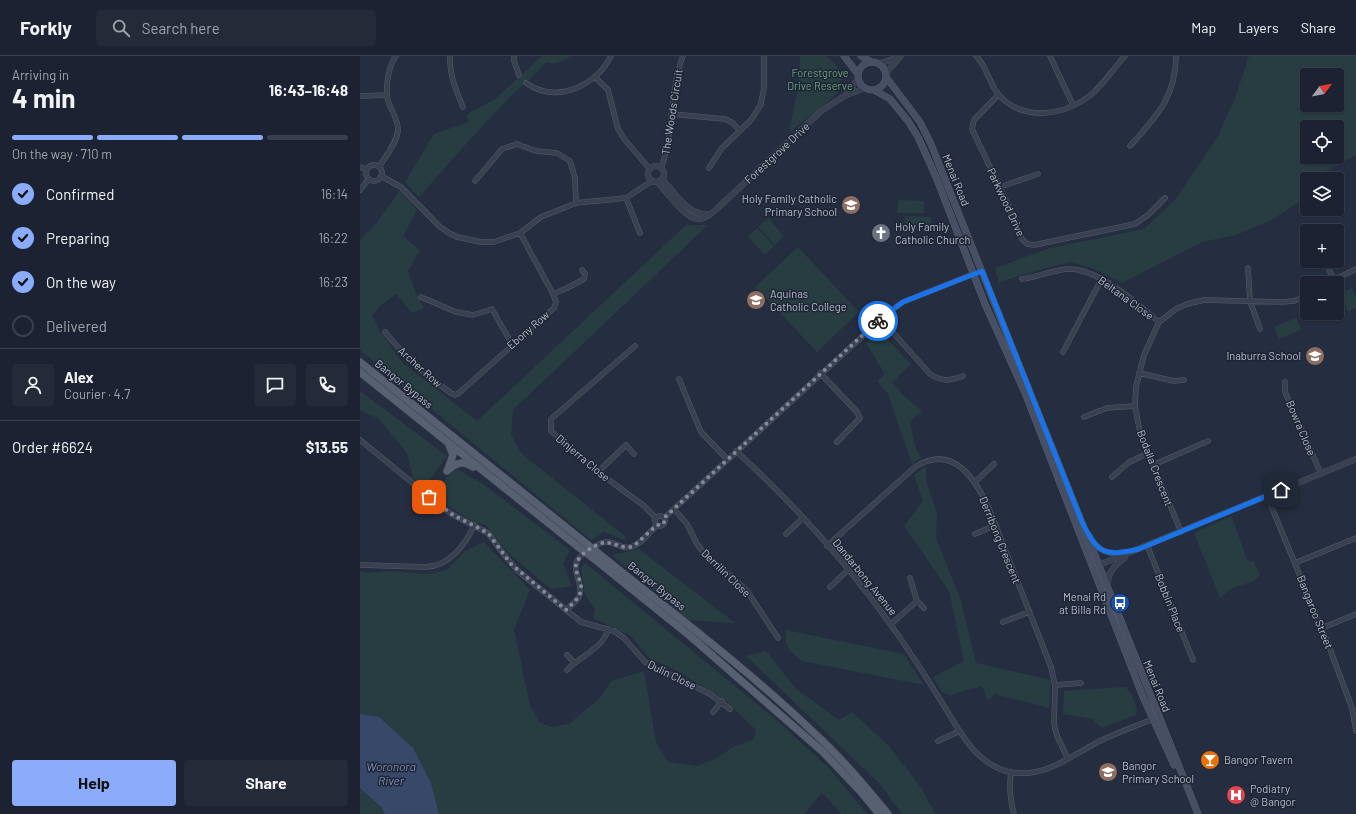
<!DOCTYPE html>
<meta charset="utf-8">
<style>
:root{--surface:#1c2231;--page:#252a39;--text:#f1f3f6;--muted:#a0a4ab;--line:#3a3f4d;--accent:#8bacfb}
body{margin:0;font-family:Barlow,sans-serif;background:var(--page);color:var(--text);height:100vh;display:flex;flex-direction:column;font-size:15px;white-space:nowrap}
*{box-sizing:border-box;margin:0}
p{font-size:13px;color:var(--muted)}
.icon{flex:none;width:22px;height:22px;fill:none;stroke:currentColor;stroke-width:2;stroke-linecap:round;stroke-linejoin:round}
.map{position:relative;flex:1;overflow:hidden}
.details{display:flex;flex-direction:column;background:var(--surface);width:360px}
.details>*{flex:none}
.needle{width:26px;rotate:58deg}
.tools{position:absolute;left:940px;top:12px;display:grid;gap:8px}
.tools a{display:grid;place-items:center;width:44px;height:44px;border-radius:4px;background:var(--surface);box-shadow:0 1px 3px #0004,0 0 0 1px var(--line);font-size:20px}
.pin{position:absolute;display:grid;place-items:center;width:34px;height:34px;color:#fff;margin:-17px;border-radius:8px;box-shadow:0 2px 6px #0006}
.courier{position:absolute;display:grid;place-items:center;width:40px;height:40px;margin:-20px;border:3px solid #1a73e8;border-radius:50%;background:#fff;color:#222;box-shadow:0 1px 5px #0007}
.summary em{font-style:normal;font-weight:700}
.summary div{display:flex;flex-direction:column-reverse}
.summary{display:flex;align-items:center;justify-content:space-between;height:68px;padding:0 12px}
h1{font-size:26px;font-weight:700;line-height:30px}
.bar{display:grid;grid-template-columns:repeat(4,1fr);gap:6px 4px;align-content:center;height:48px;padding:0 12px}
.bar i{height:5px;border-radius:3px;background:var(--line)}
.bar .active{background:var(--accent)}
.bar p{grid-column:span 4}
.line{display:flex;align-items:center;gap:10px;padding:0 12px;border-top:1px solid var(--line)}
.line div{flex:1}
.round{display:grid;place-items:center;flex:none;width:42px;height:42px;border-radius:4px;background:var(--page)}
ol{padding:0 12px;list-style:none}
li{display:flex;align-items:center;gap:12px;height:44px}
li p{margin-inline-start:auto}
li .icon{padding:4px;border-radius:50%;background:var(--accent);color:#111;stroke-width:4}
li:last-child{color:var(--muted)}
li i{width:22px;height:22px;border:2px solid var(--line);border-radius:50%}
.button{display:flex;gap:8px;margin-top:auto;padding:8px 12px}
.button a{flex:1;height:46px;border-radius:4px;background:var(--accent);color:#111;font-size:16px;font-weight:700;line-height:46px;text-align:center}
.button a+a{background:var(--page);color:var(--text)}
header{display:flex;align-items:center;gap:24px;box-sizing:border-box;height:56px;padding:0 20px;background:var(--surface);border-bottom:1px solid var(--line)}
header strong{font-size:19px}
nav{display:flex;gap:22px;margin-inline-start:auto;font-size:14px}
.search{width:280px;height:36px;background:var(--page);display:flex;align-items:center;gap:10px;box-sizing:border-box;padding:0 14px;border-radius:4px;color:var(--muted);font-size:15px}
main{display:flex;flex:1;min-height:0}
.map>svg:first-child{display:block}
.green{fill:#273d42;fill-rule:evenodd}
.water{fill:#384869}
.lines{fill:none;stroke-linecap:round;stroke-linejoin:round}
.minor-casing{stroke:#545c6b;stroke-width:5.5}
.tertiary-casing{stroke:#545c6b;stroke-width:6}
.secondary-casing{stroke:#545c6b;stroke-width:7}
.primary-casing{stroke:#434a5a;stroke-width:8}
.minor{stroke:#394151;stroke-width:4.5}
.tertiary{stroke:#394151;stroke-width:5.5}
.secondary{stroke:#474f64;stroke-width:6}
.primary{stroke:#576071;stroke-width:7}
.primary-bridge-casing{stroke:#434a5a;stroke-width:8;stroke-linecap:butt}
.primary-bridge{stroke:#576071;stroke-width:7}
.done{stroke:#838a9b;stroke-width:4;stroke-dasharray:0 7.2}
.route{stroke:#1a73e8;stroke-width:5}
.labels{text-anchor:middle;stroke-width:3;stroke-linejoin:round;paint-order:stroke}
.park-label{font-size:11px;fill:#6c9d7c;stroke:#1e2636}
.street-label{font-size:11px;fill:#b6bccb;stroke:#1e2636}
.poi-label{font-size:11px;fill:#b6bccb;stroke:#1e2636;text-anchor:start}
.water-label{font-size:12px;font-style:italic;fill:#7c8eb3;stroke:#1e2636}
</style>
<header>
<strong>Forkly</strong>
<div class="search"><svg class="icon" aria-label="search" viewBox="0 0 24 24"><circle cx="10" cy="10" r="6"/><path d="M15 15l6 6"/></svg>Search here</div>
<nav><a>Map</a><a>Layers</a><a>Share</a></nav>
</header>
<main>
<section class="details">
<div class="summary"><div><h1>4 min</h1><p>Arriving in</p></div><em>16:43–16:48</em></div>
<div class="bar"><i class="active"></i><i class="active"></i><i class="active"></i><i></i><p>On the way · 710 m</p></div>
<ol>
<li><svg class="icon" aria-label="check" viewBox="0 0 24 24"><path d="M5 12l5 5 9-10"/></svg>Confirmed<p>16:14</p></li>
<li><svg class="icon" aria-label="check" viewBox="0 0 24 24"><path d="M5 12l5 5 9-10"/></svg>Preparing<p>16:22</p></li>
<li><svg class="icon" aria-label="check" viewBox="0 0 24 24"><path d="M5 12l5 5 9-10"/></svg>On the way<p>16:23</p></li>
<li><i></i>Delivered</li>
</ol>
<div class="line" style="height:72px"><a class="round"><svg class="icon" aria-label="person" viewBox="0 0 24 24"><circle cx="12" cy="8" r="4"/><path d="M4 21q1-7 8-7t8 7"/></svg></a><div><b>Alex</b><p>Courier · 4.7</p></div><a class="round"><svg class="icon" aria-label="chat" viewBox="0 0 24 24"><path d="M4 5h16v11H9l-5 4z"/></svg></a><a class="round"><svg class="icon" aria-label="phone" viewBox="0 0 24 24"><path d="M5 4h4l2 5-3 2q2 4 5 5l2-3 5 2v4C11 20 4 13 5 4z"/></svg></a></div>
<div class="line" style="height:52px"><div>Order #6624</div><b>$13.55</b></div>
<div class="button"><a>Help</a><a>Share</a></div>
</section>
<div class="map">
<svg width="996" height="758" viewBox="0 0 996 758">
<rect width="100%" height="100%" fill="#252e41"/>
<path class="green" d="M182,0H211C202,6 196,9 186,6C174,21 159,31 146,45C116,76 88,108 59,141L45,126L74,78L109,66L107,61L109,57L135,43Z
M440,0H466C473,6 485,14 481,24C480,29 477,32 478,37L429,77L439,27Z
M889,0H996V99L967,114L960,123H947V139L944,143L911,164L876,179L842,186L762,227L735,213L710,206L678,214L639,226L635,212L690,192L784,173L815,144L858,80L876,39ZM947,19H977V49H947ZM947,71H977V101H947Z
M40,134L57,154L43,180L60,194L48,215L54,233L64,252L52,257L36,238L21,249L12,259L21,277L43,307L117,365L326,169H348L153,354L151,379L162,398L266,481L264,484L244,476L231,484L0,294V184L16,168Z
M538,144L564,145V157H537Z
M545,160L571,161V173H544Z
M408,162L424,180L415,189L398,171Z
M397,172L414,190L405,199L388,181Z
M438,191L499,256L457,296L395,231Z
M992,232L996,241V252L988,255L980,237Z
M936,262L941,274L919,283L914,271Z
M519,275L551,308L532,326L543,339L562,355L550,366L555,390L561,402L552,408L528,338L517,325L525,318L506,287Z
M0,335L87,400L64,432L53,422L47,397L19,363L0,354Z
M566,410V424L577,458L576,482L601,545L616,607L691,624L689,652L635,638L628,645L622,630L596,637L591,640L582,636L573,621L604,605L589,535L544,470L563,445L554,419Z
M97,413L123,428L210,494L203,507L212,530L191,533L147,496L126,469L114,466L73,441L88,420Z
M871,460L888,505L894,506L900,519L894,525L872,532L860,542L834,477Z
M124,486L170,534L154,574L170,649L179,666L191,671L209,668L240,642L251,625L284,615L296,686L308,706L337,710L357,702L373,691L393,684L396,674L364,643L314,613L290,603L271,580L233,562L235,553L225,539L221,512L225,507L414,662L470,713L507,758H482L462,737L444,758H79L71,727L19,661L0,658V515L7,517L30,515L69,518L87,514L105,495Z
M279,493L375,567L329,564L252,499Z
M426,574L544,598L564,629L442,605C428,595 424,590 426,574Z
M406,595L436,633L479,664L492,656L529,690L562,733L575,758H542L520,728L386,600Z
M765,631C772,635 778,651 776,659L741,672L733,663L703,658L704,635Z
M0,732L21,751L25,758H0Z"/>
<path class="water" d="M0,658L19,661L53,692L71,727L79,758H25L21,751L0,732Z"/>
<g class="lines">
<g class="minor-casing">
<path id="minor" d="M90,0C89,19 96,34 103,51
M154,0V5L159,19
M616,0C627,10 629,28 639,39C664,67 707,59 733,37C745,26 754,12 765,0
M690,0L713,49
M235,21L248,34L258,73L265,84L290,113
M166,27C196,48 235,31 251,0
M638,39L614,64L612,73L648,149L661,182L667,188L674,189L775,168L788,159L805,142
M0,40L27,39
M311,58L365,63L373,67L380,75
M770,90C796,61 816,41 816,0
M6 117a8 8 0 1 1 16 0a8 8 0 1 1-16 0Z
M0,111L6,113
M19,111C26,100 36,88 38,75C39,64 31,55 28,45C25,32 28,11 36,0
M301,112C315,76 309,36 323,0
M349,112L362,92L392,63L401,48L404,31V0
M21,120L41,131L79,170L89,177L97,181L121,186H134L160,177L181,161L216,147L266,142L292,125
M115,125L142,93L157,88L176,95L197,97L210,105L215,122L216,147
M640,131L678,118
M0,134L9,123
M266,142L280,177
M964,205L974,223
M888,212L890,245L900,273
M662,223C679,221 694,213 710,213C741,214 776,247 799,266
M968,227L996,213
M193,238L207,232L224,223L225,218L222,214
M61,241L96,256L113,259L132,253L152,288
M521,263L570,318C583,326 589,325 603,320
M25,276C46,302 64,318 91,337L95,339L99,337L194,252L196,246L193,238L160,177
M275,290L191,363V375L238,416L283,449L296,462
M703,296L742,222
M460,317L497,356L500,362L477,386
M779,317L814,325L824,324
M319,323L341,376L367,403
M925,326V336L961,418
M724,361L747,352L775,350
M0,384L83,452L93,459L128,477L145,500L158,515L221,566L254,575L264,582L285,606L350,638L370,653
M376,395C433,447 486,506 531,569C548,593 565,619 581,645C598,672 615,709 650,716C686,723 713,698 742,684C759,676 776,670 793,663
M793,409L848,385
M238,416L266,389L274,398
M752,421L768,407L788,397
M615,426L634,408
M907,440L965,580L992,652L996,675
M314,453L327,468L337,488L349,504L370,519L387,535L418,582
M295 465a5 5 0 1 1 10 0a5 5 0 1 1-10 0Z
M304,462L530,255L543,246L613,218
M821,476L780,376L775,350L776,331L784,299L799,266L816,253L827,248L844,244L922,246L934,245L947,240
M426,478L443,462
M615,478L636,469
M787,489L833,604
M467,490L555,411C593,387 616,423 630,455L691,611L695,629L694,668L697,680L708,703
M935,507L996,482
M0,509L65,511C88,511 106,489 114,469
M550,522L557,545L564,552
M470,531L488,514
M206,554C210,550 216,546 219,541C225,527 209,513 219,502C223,497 241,485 247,486C256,486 262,494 271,491C281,488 290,476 297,469
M643,566L669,556
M531,568L557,545
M962,572L996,558
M207,599L214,606
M207,614C219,601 244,592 248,573
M695,629L721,627
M353,656L362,645
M578,685L600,675
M651,716C649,731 650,744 654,758"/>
</g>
<g class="tertiary-casing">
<path id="tertiary" d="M519,8L541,0
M526,17L539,2
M487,37L498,23
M288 118a8 8 0 1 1 16 0a8 8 0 1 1-16 0Z
M302,123C314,136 328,160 348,158
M297,126C306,135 326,164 339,163C347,163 354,155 360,150L461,55L486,39L505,32
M729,479C738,496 748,499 766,496
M739,509L996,403
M748,529C747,516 756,509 765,501"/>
</g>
<g class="secondary-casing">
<path id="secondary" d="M484,0L498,18
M501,0L511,6
M498 20a14 14 0 1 1 28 0a14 14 0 1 1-28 0Z
M526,21L560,66L571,88L838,758
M514,34L530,43L548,65L558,81L576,121L625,248L665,337L783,641L814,709"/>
</g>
<g class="primary-casing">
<path id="primary" d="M0,306L222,484
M0,316L217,490
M88,413L93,399L89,389
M87,415C96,407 102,404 113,411
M238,497C310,555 385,611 452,675C480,700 504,729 528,758
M233,502L330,580L463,696L501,736L519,758"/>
</g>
<use href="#minor" class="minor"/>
<use href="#tertiary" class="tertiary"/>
<use href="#secondary" class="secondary"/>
<use href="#primary" class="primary"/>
<g class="primary-bridge-casing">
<path id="primary-bridge" d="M222,484L238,497
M217,490L233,502"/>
</g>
<use href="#primary-bridge" class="primary-bridge"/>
</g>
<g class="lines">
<path class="done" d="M69,441L93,459L128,477L151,508L206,554C212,547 219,544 221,534C222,527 217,520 216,513C213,501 235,488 246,486L264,491H270L276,488L297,469H302L305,465L304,462L518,265"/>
<path class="route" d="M518,265L543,246L622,215L722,466C738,498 744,501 779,493L921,434"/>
</g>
<defs>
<g id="school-disc" transform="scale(1)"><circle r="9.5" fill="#8d6e63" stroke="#1e2636"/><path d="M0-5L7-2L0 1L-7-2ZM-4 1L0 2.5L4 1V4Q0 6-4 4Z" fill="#fff"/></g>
<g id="church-disc" transform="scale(1)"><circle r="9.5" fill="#6b7280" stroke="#1e2636"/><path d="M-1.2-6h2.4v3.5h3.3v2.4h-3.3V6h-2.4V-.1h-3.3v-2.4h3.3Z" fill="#fff"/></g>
<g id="bus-disc" transform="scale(1)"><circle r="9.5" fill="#1a4fb4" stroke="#1e2636"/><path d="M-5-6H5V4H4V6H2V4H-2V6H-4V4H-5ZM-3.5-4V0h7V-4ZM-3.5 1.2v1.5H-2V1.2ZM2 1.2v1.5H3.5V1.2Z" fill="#fff"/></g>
<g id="bar-disc" transform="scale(1)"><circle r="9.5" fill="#e8710a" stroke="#1e2636"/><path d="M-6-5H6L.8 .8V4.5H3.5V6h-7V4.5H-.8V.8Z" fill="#fff"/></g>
<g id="hospital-disc" transform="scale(1)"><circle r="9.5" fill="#e0444e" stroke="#1e2636"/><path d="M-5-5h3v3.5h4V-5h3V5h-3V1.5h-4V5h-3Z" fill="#fff"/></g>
</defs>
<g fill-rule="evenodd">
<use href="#school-disc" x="491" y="149"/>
<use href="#church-disc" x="521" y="177"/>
<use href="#school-disc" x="396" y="244"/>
<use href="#school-disc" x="955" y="300"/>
<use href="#bus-disc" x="760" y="547"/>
<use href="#bar-disc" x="850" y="704"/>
<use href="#school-disc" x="748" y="716"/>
<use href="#hospital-disc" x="876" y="739"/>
</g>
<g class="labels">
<g class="park-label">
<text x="460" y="21">Forestgrove<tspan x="460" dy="13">Drive Reserve</tspan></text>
</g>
<g class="street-label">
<text transform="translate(312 56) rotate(-81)" y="4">The Woods Circuit</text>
<text transform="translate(417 97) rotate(-43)" y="4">Forestgrove Drive</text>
<text transform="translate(596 124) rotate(68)" y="4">Menai Road</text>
<text transform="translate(646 146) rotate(65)" y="4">Parkwood Drive</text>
<text transform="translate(766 242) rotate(36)" y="4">Beltana Close</text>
<text transform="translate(168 274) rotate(-41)" y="4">Ebony Row</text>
<text transform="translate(60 311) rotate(42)" y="4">Archer Row</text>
<text transform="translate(44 328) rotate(39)" y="4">Bangor Bypass</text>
<text transform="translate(941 372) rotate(67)" y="4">Bowra Close</text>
<text transform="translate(223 402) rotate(40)" y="4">Dinjerra Close</text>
<text transform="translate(795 412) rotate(69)" y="4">Bodalla Crescent</text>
<text transform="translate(640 484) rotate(68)" y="4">Derribong Crescent</text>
<text transform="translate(366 517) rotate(44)" y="4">Derrilin Close</text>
<text transform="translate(505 521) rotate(51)" y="4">Dandarbong Avenue</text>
<text transform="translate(297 530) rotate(39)" y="4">Bangor Bypass</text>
<text transform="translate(810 547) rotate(68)" y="4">Bobbin Place</text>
<text transform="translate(955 556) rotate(68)" y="4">Bangaroo Street</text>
<text transform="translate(312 619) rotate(26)" y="4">Dulin Close</text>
<text transform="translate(797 630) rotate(68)" y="4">Menai Road</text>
</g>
<g class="poi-label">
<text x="477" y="147" text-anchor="end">Holy Family Catholic<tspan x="477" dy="13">Primary School</tspan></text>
<text x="535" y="175">Holy Family<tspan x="535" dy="13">Catholic Church</tspan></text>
<text x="410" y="242">Aquinas<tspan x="410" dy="13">Catholic College</tspan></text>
<text x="941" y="304" text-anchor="end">Inaburra School</text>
<text x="746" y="545" text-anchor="end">Menai Rd<tspan x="746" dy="13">at Billa Rd</tspan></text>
<text x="864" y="708">Bangor Tavern</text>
<text x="762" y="714">Bangor<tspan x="762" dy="13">Primary School</tspan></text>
<text x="890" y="737">Podiatry<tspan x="890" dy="13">@ Bangor</tspan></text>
</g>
<g class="water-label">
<text x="31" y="715">Woronora<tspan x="31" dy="14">River</tspan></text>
</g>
</g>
</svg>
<div class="tools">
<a><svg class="needle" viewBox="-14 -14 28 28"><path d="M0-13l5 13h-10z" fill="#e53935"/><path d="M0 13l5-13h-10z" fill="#a0a4ab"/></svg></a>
<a><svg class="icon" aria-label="locate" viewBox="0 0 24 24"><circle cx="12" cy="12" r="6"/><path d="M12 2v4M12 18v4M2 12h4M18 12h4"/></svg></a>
<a><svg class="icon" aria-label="layers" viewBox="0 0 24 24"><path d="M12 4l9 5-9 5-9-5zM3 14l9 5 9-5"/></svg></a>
<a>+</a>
<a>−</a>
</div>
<div class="pin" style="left:69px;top:441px;background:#ea580c"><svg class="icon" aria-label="bag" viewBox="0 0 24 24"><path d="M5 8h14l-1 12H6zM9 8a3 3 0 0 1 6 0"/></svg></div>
<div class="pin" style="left:921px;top:434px;background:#1f2937"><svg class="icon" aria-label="home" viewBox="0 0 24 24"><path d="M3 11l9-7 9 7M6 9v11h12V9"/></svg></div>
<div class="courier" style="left:518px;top:265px"><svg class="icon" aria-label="bike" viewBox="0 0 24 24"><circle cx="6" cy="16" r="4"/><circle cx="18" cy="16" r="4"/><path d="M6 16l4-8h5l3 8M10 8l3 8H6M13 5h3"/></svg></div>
</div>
</main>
